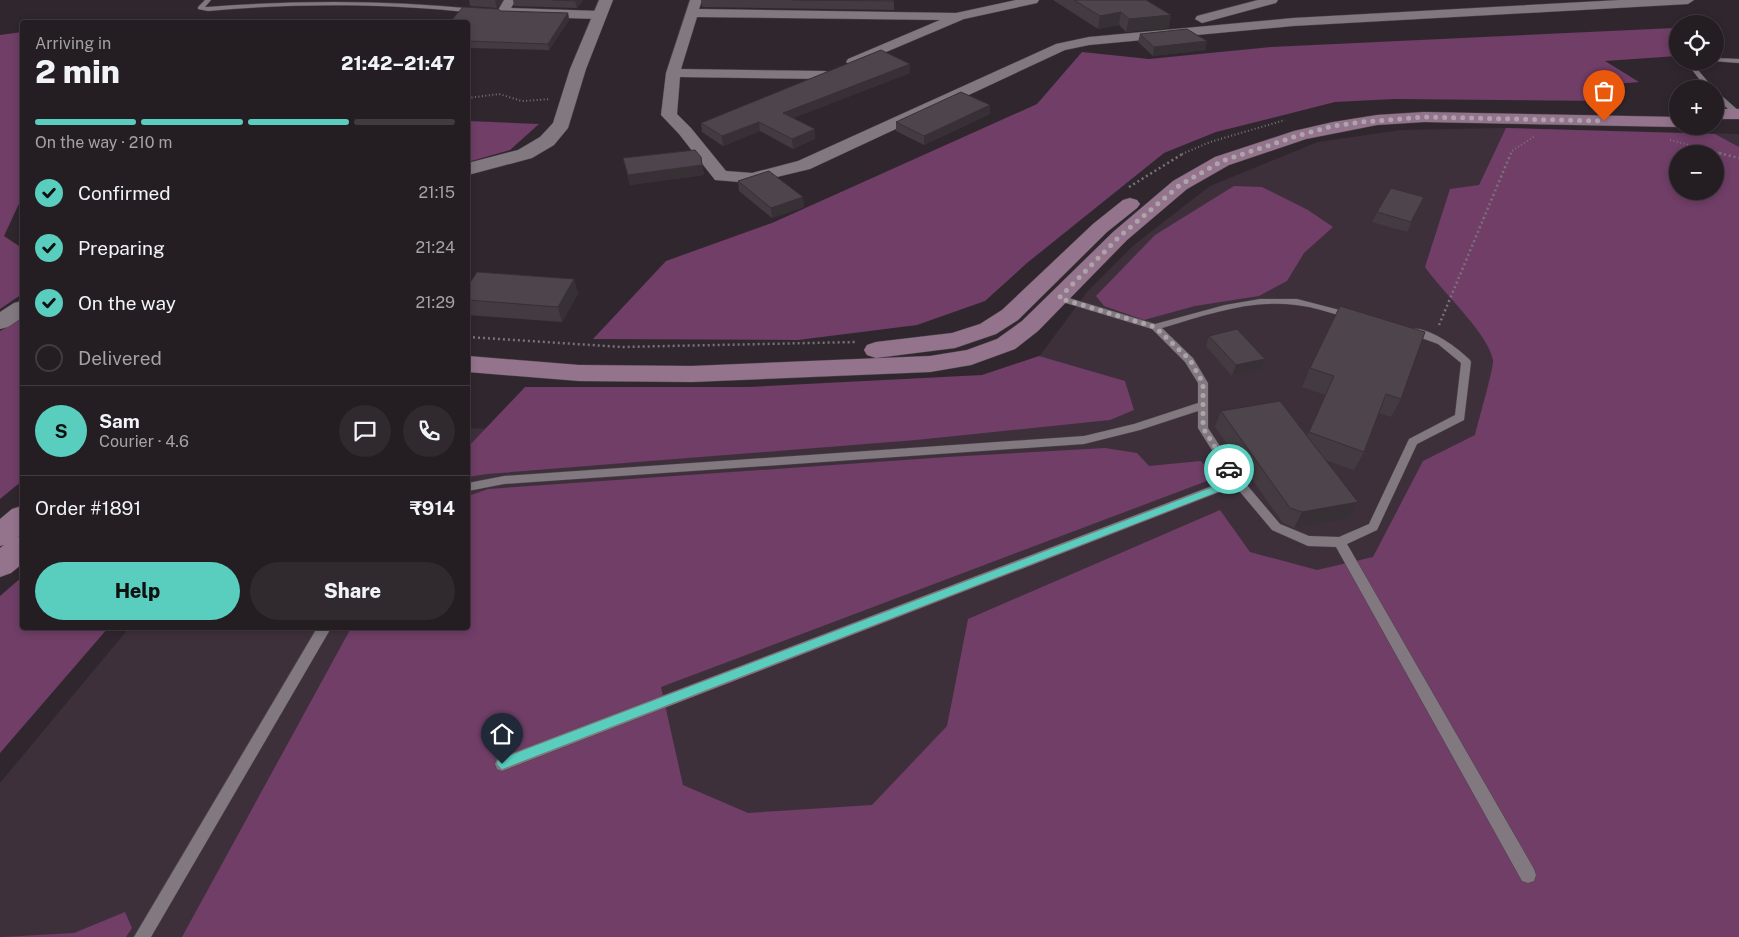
<!DOCTYPE html>
<meta charset="utf-8">
<style>
:root{--surface:#241d22;--page:#302a2f;--text:#f1f3f6;--muted:#a3a2a5;--line:#413b40;--accent:#59cebf}
body{margin:0;font-family:"Public Sans",sans-serif;background:var(--page);color:var(--text);height:100vh;display:flex;flex-direction:column;font-size:19px;white-space:nowrap}
*{box-sizing:border-box;margin:0}
p{font-size:16px;color:var(--muted)}
.icon{flex:none;width:28px;height:28px;fill:none;stroke:currentColor;stroke-width:2;stroke-linecap:round;stroke-linejoin:round}
.map{position:relative;flex:1;overflow:hidden}
.details{position:absolute;left:20px;top:20px;width:450px;height:610px;display:flex;flex-direction:column;background:var(--surface);border-radius:5px;box-shadow:0 2px 8px #0003,0 0 0 1px var(--line)}
.details>*{flex:none}
.buttons{position:absolute;left:1669px;top:15px;display:grid;gap:10px}
.buttons a{display:grid;place-items:center;width:55px;height:55px;border-radius:50%;background:var(--surface);box-shadow:0 2px 8px #0003,0 0 0 1px var(--line);font-size:25px}
.pin{position:absolute;display:grid;place-items:center;width:42px;height:42px;color:#fff;margin:-51px -21px;border-radius:50% 50% 50% 0;rotate:-45deg;box-shadow:0 0 5px #0007}
.pin .icon{rotate:45deg}
.courier{position:absolute;display:grid;place-items:center;width:50px;height:50px;margin:-25px;border:4px solid #59cebf;border-radius:50%;background:#fff;color:#222;box-shadow:0 1px 6px #0007}
.head em{font-style:normal;font-weight:800}
.head div{display:flex;flex-direction:column-reverse}
.head{display:flex;align-items:center;justify-content:space-between;height:85px;padding:0 15px}
h1{font-size:32px;font-weight:800;line-height:38px}
.bar{display:grid;grid-template-columns:repeat(4,1fr);gap:8px 5px;align-content:center;height:60px;padding:0 15px}
.bar i{height:6px;border-radius:4px;background:var(--line)}
.bar .on{background:var(--accent)}
.bar p{grid-column:span 4}
.line{display:flex;align-items:center;gap:12px;padding:0 15px;border-top:1px solid var(--line)}
.line div{flex:1}
.round{display:grid;place-items:center;flex:none;width:52px;height:52px;border-radius:26px;background:var(--page)}
ol{padding:0 15px;list-style:none}
li{display:flex;align-items:center;gap:15px;height:55px}
li p{margin-inline-start:auto}
li .icon{padding:5px;border-radius:50%;background:var(--accent);color:#111;stroke-width:4}
li:last-child{color:var(--muted)}
li i{width:28px;height:28px;border:2px solid var(--line);border-radius:50%}
.primary-button{display:flex;gap:10px;margin-top:auto;padding:10px 15px}
.primary-button a{flex:1;height:58px;border-radius:30px;background:var(--accent);color:#111;font-size:20px;font-weight:800;line-height:58px;text-align:center}
.primary-button a+a{background:var(--page);color:var(--text)}
.map>svg:first-child{display:block}
.built{fill:#3e303b;fill-rule:evenodd}
.green{fill:#703e67;fill-rule:evenodd}
.lines{fill:none;stroke-linecap:round;stroke-linejoin:round}
.service-casing{stroke:#4b4449;stroke-width:1}
.minor-casing{stroke:#4b4449;stroke-width:1}
.tertiary-casing{stroke:#4b4449;stroke-width:1}
.secondary-casing{stroke:#4b4449;stroke-width:1}
.path-far1{stroke:#7a7278;stroke-width:2;stroke-dasharray:1 2.5;stroke-linecap:butt}
.path{stroke:#7a7278;stroke-width:2.5;stroke-dasharray:2 3;stroke-linecap:butt}
.service{fill:#82787f;fill-rule:evenodd}
.minor{fill:#82787f;fill-rule:evenodd}
.tertiary{fill:#82787f;fill-rule:evenodd}
.secondary{fill:#94748d;fill-rule:evenodd}
.wall{fill:#433b41}
.shaded-wall{fill:#373035}
.building{fill:#4e454c;stroke:#373035}
.route{fill:#59cebf}
.done{stroke:#aca4aa;stroke-width:5;stroke-dasharray:0 9}
</style>
<div class="map">
<svg width="1739" height="937" viewBox="0 0 1739 937">
<rect width="100%" height="100%" fill="#30272e"/>
<path class="built" d="M1506,128L1739,134V937H0V783L129,628H468V428L507,430L1013,392L1087,292L1134,245L1210,186L1318,142L1401,130ZM1678,154H1715V191H1678Z"/>
<path class="green" d="M1674,28L1677,30V56L1605,61L1639,82L1592,86L1612,101L1394,99L1335,102L1216,132L1164,153L1027,263L985,301L917,325L798,340L593,339L666,261L772,223L1037,104L1082,52L1149,59L1271,47Z
M22,32V197L4,236L22,248V294L0,309V35Z
M468,121L539,124L510,150L468,162Z
M1506,128L1715,134L1739,147V937H182L351,628H468V496L488,489L947,457L1105,448L1137,453L1149,466L1201,461L1215,478L661,687L683,785L748,813L872,805L947,726L968,619L1220,510L1250,552L1317,570L1373,557L1423,461L1475,435C1478,422 1494,368 1493,360C1488,333 1442,292 1425,267L1450,189L1479,185ZM1678,154H1715V191H1678Z
M1234,186L1262,187L1308,210L1333,227L1304,253L1287,281L1259,296L1195,306L1144,320L1104,306L1096,296L1155,235Z
M22,319V481L0,499V331Z
M1039,356L1125,381L1134,410L1110,420L916,440L487,474L468,477V447L525,387H748L982,375Z
M22,577V628H108L0,753V596Z
M125,912L132,928L126,937H3L74,933Z"/>
<g class="lines">
<g class="service-casing">
<path id="service" d="M205,0H211L205,7H208C298,0 386,0 476,9L479,11L476,13C386,3 298,3 208,11L198,9V7Z
M1715,58L1739,59V63L1713,61H1715Z
M1695,61H1705L1701,63L1698,70L1714,89H1707L1693,71Z
M1715,90L1739,111V116H1735L1715,96Z
M1059,295L1155,324L1225,305L1260,299H1297L1355,314V318L1352,319C1334,314 1315,307 1296,305C1250,299 1206,315 1162,328L1193,358L1208,383V428L1241,478L1280,524L1309,536L1339,537L1369,524L1409,439L1455,415L1461,363L1438,344L1408,333L1406,331L1408,329C1427,325 1457,347 1470,360L1471,362L1464,420L1417,444L1377,530L1347,544L1534,869L1536,875L1534,881L1528,883L1522,881L1336,547L1308,546L1272,530L1235,486L502,771L497,769L495,764L497,759L1230,479L1198,428V411L1140,430L1084,444L504,484L468,491V483L504,476L1084,436L1134,424L1198,403V383L1185,362L1152,329L1056,300L1054,298Z
M317,628H331L151,937H134Z"/>
</g>
<g class="minor-casing">
<path id="minor" d="M504,0H516L511,8L599,11L605,15L599,19L503,16L497,12Z
M690,0H702L699,9L956,13L1016,0H1039L1037,3L964,19L853,66L846,62L848,59L940,20L697,17L681,69L824,71L829,72L831,75L829,78L824,79L680,77L677,114L691,128L726,171L752,173L798,161L1056,44L1089,37L1293,18L1620,0H1694L1688,4L1293,26L1089,45L1065,50L810,169L752,183L715,180L679,134L661,115L666,73Z
M1258,0H1278L1276,3L1202,23L1195,19L1197,16Z"/>
</g>
<g class="tertiary-casing">
<path id="tertiary" d="M599,0H613L586,69L568,128L554,145L532,158L468,175V163L518,150L540,137L553,123L570,69Z
M22,301V318L8,327L0,329V312L14,303Z"/>
</g>
<g class="secondary-casing">
<path id="secondary" d="M1715,109H1739V119H1715Z
M1424,112L1678,117V126H1683L1678,127L1424,122L1377,125L1306,139L1229,165L1187,189L1127,240L1038,331L1015,349L971,365L930,372L692,382L579,381L468,372V356L579,365L692,366L930,356L967,350L997,339L1022,321L1113,232L1173,181L1215,157L1294,131L1333,122L1377,115Z
M1130,198L1137,200L1140,204L1137,208L1107,232L1018,320L996,334L955,348L876,358L867,355L864,350L867,345L876,342L952,333L980,324L1002,310L1093,224L1123,200Z
M22,506V533L18,537L22,536V564L11,573L0,577V548L4,545L0,546V519L12,509Z"/>
</g>
<path class="path-far1" d="M468,98L499,94L522,101L550,99
M1670,140L1724,154
M1182,154L1210,142L1285,120
M1511,154L1512,151L1535,136"/>
<path class="path" d="M1719,153L1739,158
M1129,187L1184,153
M1439,325L1511,153
M468,337L622,347L856,342"/>
<use href="#service" class="service"/>
<use href="#minor" class="minor"/>
<use href="#tertiary" class="tertiary"/>
<use href="#secondary" class="secondary"/>
</g>
<path class="wall" d="M469,0H503L497,8L470,6Z
M513,0H583L577,8L514,6Z
M701,0H891L894,1V10L702,7Z
M1053,0H1146L1169,28L1126,32L1119,25L1098,29Z
M501,11L568,13L569,20L549,50L468,48V22Z
M1140,34L1207,41L1205,50L1153,56L1138,42Z
M910,64V73L793,118L815,129V139L793,149L760,131L723,146L702,132L701,123Z
M990,114L924,145L896,131V122Z
M701,157L704,175L630,185L623,158Z
M738,181L804,207L772,218L739,191Z
M1424,197L1407,232L1372,222L1377,212Z
M574,279L578,294L562,322L468,315V286Z
M1209,336L1265,359L1261,369L1232,376L1206,346Z
M1310,368L1401,399L1391,417L1379,413L1364,452L1354,470L1325,460L1358,502L1350,518L1294,528L1283,523L1215,427L1221,411L1307,436L1326,395L1302,387Z"/>
<path class="shaded-wall" d="M495,0H503L497,8Z
M576,0H583L577,8L575,1Z
M1121,12L1119,25L1098,29L1100,16Z
M568,13L569,20L549,50L548,44Z
M1171,15L1169,28L1126,32L1129,19Z
M1207,41L1205,50L1153,56L1154,47Z
M910,64V73L783,122V113Z
M990,105V114L924,145V136Z
M759,122L760,131L723,146L722,136Z
M815,129V139L793,149L792,139Z
M702,165L704,175L630,185L628,175Z
M803,197L804,207L772,218L771,208Z
M574,279L578,294L562,322L558,307Z
M1265,359L1261,369L1232,376L1236,365Z
M1358,502L1350,518L1294,528L1302,512Z"/>
<path class="building" d="M552,0H576L575,1Z
M793,0H891L894,1Z
M1074,0H1146L1171,15L1129,19L1121,12L1100,16Z
M463,7L498,9L501,11L568,13L548,44L468,41V22H450Z
M1187,29L1207,41L1154,47L1140,34Z
M881,50L910,64L783,113L815,129L792,139L759,122L722,136L701,123Z
M961,92L990,105L924,136L896,122Z
M695,150L701,157L702,165L628,175L623,158Z
M769,171L803,197L771,208L738,181Z
M1391,188L1424,197L1411,222L1377,212Z
M477,272L574,279L558,307L468,300V286Z
M1340,306L1425,332L1401,399L1386,394L1364,452L1309,432L1334,376L1310,368Z
M1237,329L1265,359L1236,365L1209,336Z
M1280,401L1358,502L1302,512L1290,508L1221,411Z"/>
<path class="route" d="M1229,466L1232,467L1241,481L1240,483L502,769L497,764L498,760L1232,480L1225,469Z"/>
<g class="lines">
<path class="done" d="M1229,469L1203,428V383L1190,360L1155,327L1059,298L1120,236L1180,185L1222,161L1300,135L1333,126L1362,122L1424,117L1604,121"/>
</g>
</svg>
<div class="buttons">
<a><svg class="icon" aria-label="locate" viewBox="0 0 24 24"><circle cx="12" cy="12" r="6"/><path d="M12 2v4M12 18v4M2 12h4M18 12h4"/></svg></a>
<a>+</a>
<a>−</a>
</div>
<div class="pin" style="left:1604px;top:121px;background:#ea580c"><svg class="icon" aria-label="bag" viewBox="0 0 24 24"><path d="M5 8h14l-1 12H6zM9 8a3 3 0 0 1 6 0"/></svg></div>
<div class="pin" style="left:502px;top:764px;background:#1f2937"><svg class="icon" aria-label="home" viewBox="0 0 24 24"><path d="M3 11l9-7 9 7M6 9v11h12V9"/></svg></div>
<div class="courier" style="left:1229px;top:469px"><svg class="icon" aria-label="car" viewBox="0 0 24 24"><path d="M5 17H2v-5l4-1 3-4h7l3 4 3 1v5h-3M9 17h6M6 11h13"/><circle cx="7" cy="17" r="2"/><circle cx="17" cy="17" r="2"/></svg></div>
<section class="details">
<div class="head"><div><h1>2 min</h1><p>Arriving in</p></div><em>21:42–21:47</em></div>
<div class="bar"><i class="on"></i><i class="on"></i><i class="on"></i><i></i><p>On the way · 210 m</p></div>
<ol>
<li><svg class="icon" aria-label="check" viewBox="0 0 24 24"><path d="M5 12l5 5 9-10"/></svg>Confirmed<p>21:15</p></li>
<li><svg class="icon" aria-label="check" viewBox="0 0 24 24"><path d="M5 12l5 5 9-10"/></svg>Preparing<p>21:24</p></li>
<li><svg class="icon" aria-label="check" viewBox="0 0 24 24"><path d="M5 12l5 5 9-10"/></svg>On the way<p>21:29</p></li>
<li><i></i>Delivered</li>
</ol>
<div class="line" style="height:90px"><b class="round" style="background:var(--accent);color:#111">S</b><div><b>Sam</b><p>Courier · 4.6</p></div><a class="round"><svg class="icon" aria-label="chat" viewBox="0 0 24 24"><path d="M4 5h16v11H9l-5 4z"/></svg></a><a class="round"><svg class="icon" aria-label="phone" viewBox="0 0 24 24"><path d="M5 4h4l2 5-3 2q2 4 5 5l2-3 5 2v4C11 20 4 13 5 4z"/></svg></a></div>
<div class="line" style="height:65px"><div>Order #1891</div><b>₹914</b></div>
<div class="primary-button"><a>Help</a><a>Share</a></div>
</section>
</div>
